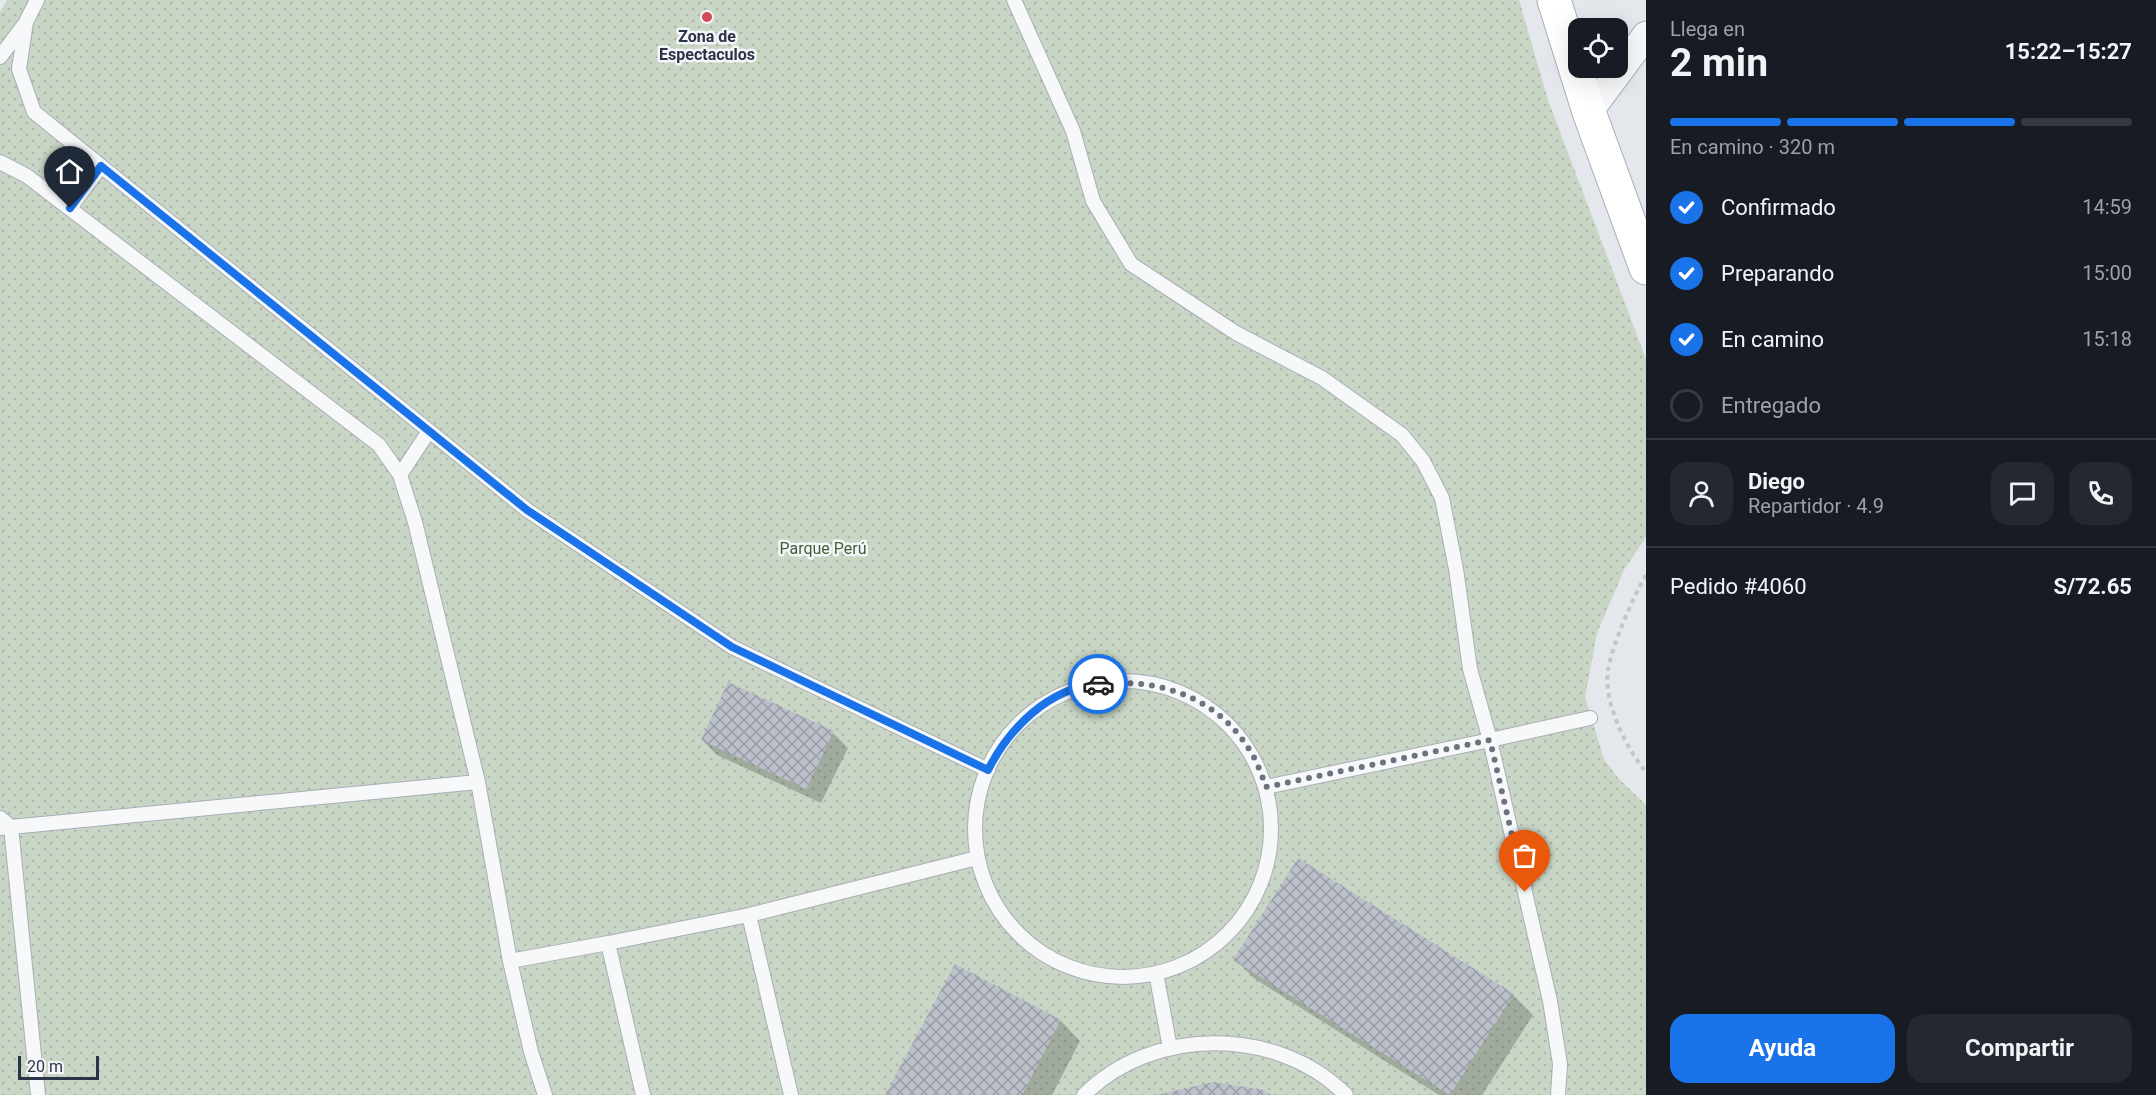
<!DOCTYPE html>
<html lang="es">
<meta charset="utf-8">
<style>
:root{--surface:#171b24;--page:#242831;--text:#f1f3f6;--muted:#9ea1a6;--line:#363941;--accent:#1a73e8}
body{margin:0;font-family:Roboto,sans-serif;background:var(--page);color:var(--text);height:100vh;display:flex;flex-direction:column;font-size:22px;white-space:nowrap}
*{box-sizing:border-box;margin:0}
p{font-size:20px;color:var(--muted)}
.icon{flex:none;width:33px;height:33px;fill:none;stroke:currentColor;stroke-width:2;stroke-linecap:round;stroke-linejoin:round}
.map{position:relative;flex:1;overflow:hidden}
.drawer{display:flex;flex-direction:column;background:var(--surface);width:510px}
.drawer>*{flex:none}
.tools{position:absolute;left:1568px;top:18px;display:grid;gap:12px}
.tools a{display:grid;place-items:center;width:60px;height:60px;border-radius:12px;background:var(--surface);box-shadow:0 6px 24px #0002;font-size:30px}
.scale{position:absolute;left:18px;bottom:15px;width:81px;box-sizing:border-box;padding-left:6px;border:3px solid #2b3445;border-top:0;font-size:16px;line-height:21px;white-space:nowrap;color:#2b3445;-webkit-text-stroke:4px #f4f6f9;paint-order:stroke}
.pin{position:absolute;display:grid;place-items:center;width:51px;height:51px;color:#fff;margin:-62px -26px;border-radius:50% 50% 50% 0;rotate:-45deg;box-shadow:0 0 6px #0007}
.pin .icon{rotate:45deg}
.courier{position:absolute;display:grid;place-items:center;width:60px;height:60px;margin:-30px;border:4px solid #1a73e8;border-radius:50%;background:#fff;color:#222;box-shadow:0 2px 8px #0007}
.head em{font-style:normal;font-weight:700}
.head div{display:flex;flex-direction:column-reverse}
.head{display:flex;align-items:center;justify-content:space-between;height:102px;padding:0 24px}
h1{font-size:39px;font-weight:700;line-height:45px}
.bar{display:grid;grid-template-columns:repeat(4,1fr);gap:9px 6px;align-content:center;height:72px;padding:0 24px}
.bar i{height:8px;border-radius:4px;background:var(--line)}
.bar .selected{background:var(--accent)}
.bar p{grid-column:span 4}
.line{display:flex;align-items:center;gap:15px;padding:0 24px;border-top:2px solid var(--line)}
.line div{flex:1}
.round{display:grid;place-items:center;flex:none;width:63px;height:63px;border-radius:18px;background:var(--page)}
ol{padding:0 24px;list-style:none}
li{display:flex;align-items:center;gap:18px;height:66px}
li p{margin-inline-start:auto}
li .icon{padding:6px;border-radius:50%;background:var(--accent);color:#fff;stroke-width:4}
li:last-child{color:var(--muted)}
li i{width:33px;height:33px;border:3px solid var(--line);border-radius:50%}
.button{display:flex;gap:12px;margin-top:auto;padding:12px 24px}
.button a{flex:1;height:69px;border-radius:18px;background:var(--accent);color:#fff;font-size:24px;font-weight:700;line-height:69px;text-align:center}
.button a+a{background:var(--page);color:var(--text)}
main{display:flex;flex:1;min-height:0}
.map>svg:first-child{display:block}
.park{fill:url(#park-dots)}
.shadow{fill:#0003}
.building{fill:url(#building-cross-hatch)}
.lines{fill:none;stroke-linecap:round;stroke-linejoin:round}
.service-casing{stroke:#a9aeb7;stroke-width:16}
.minor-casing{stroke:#a9aeb7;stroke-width:29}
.secondary-casing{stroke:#a9aeb7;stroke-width:35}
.path{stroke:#c2c5cb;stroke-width:4;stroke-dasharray:4.5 4.5;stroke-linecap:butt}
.service{stroke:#f7f8fa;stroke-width:14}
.minor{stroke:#f7f8fa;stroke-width:27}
.secondary{stroke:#fff;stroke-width:33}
.done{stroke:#6c737f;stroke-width:6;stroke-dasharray:0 10.8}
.route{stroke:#1a73e8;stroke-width:8}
.poi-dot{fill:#d1495b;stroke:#f4f6f9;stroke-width:2}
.labels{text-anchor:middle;stroke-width:5;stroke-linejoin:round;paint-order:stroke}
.poi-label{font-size:16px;font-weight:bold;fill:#2b3445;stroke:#f4f6f9}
.park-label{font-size:16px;fill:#3f6138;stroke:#f4f6f9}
</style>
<main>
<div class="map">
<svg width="1646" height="1095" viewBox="0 0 1646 1095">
<defs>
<pattern id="park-dots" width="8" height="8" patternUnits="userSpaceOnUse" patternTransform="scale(1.5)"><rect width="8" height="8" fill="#c9d6c5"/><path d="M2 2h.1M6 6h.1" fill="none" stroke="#adb8ab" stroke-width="1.8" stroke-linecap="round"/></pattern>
<pattern id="building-cross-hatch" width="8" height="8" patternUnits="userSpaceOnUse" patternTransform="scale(1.5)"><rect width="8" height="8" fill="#bbc0ca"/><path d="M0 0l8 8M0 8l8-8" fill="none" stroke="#989da6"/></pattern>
</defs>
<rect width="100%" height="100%" fill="#e4e7ec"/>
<path class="park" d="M7,0H1519L1548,100L1646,359V537L1624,570L1597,633L1585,697L1604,759L1618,778L1646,805V1095H0V12Z"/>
<path class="shadow" d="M833,733L848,748L821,803L717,755L702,740Z
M1235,959L1513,995L1533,1015L1482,1095H1439L1255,979Z
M955,967L1061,1021L1080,1041L1052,1095H887Z"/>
<path class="building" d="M728,682L834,731L806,789L701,740Z
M1298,858L1514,994L1450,1095L1233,960Z
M955,964L1061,1020L1022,1095H885Z
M1213,1082L1263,1090L1272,1095H1157Z"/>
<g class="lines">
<g class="service-casing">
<path id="service" d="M37,0L26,22L19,69L34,112L527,510L732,647L988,770
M1014,0L1073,131L1093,201L1131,264L1236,333L1322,378L1402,435L1423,461L1442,498L1456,569L1470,669L1490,740L1266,787
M0,57L24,25
M0,162L27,176L379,445L400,475L415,522L478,782L510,961L531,1052L545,1095
M70,208L101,166
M400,475L429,431
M975 829a148 148 0 1 1 296 0a148 148 0 1 1-296 0Z
M0,818L11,827L38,1095
M0,828L478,782
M510,961L608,943
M1156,973L1170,1048
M643,1095L608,943L749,915
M791,1095L749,915L977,858
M1084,1095C1152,1026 1278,1026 1346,1095
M1558,1095L1560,1064L1550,1001L1490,740L1590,718"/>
</g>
<g class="minor-casing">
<path id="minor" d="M1589,112L1646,35"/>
</g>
<g class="secondary-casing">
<path id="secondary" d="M1554,0L1589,112L1646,268"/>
</g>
<path class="path" d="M1646,575C1633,597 1612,645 1608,670C1603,702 1626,748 1646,772"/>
<use href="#service" class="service"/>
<use href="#minor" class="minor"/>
<use href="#secondary" class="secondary"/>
</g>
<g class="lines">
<path class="done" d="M1098,684C1160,678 1219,697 1252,754C1258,764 1262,776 1266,787L1490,740L1525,892"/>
<path class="route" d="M70,208L101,166L527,510L732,647L988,770C1009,729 1048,688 1098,684"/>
</g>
<circle class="poi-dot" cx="707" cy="17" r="6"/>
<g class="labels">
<g class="poi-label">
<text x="707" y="42">Zona de<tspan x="707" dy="18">Espectaculos</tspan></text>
</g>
<g class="park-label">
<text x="823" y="554">Parque Perú</text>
</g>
</g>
</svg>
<div class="tools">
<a><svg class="icon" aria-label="locate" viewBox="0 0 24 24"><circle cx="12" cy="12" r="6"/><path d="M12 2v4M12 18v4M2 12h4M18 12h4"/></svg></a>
</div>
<div class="scale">20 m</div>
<div class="pin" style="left:1525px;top:892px;background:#ea580c"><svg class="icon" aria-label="bag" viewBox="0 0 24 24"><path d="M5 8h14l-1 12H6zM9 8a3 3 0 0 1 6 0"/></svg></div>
<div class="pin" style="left:70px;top:208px;background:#1f2937"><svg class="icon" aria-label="home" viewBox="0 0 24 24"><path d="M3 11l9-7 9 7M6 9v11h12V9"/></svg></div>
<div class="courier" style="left:1098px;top:684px"><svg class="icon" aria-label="car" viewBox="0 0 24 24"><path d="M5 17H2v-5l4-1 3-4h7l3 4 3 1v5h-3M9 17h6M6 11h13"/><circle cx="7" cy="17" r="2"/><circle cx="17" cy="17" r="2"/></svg></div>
</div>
<section class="drawer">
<div class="head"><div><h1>2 min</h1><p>Llega en</p></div><em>15:22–15:27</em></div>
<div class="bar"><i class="selected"></i><i class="selected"></i><i class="selected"></i><i></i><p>En camino · 320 m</p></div>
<ol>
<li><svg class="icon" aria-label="check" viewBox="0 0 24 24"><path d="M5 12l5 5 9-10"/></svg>Confirmado<p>14:59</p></li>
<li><svg class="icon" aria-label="check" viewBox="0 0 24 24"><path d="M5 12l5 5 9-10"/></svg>Preparando<p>15:00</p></li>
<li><svg class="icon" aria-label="check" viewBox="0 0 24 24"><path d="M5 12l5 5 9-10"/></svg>En camino<p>15:18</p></li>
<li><i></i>Entregado</li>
</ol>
<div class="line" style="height:108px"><a class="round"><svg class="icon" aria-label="person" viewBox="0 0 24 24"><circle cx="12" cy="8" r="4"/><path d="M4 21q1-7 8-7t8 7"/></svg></a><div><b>Diego</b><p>Repartidor · 4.9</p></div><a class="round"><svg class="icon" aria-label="chat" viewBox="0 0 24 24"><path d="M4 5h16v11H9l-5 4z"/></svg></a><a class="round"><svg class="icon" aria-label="phone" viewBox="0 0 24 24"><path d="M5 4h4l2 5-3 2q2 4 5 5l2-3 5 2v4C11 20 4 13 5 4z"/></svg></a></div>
<div class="line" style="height:78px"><div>Pedido #4060</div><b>S/72.65</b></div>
<div class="button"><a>Ayuda</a><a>Compartir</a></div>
</section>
</main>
